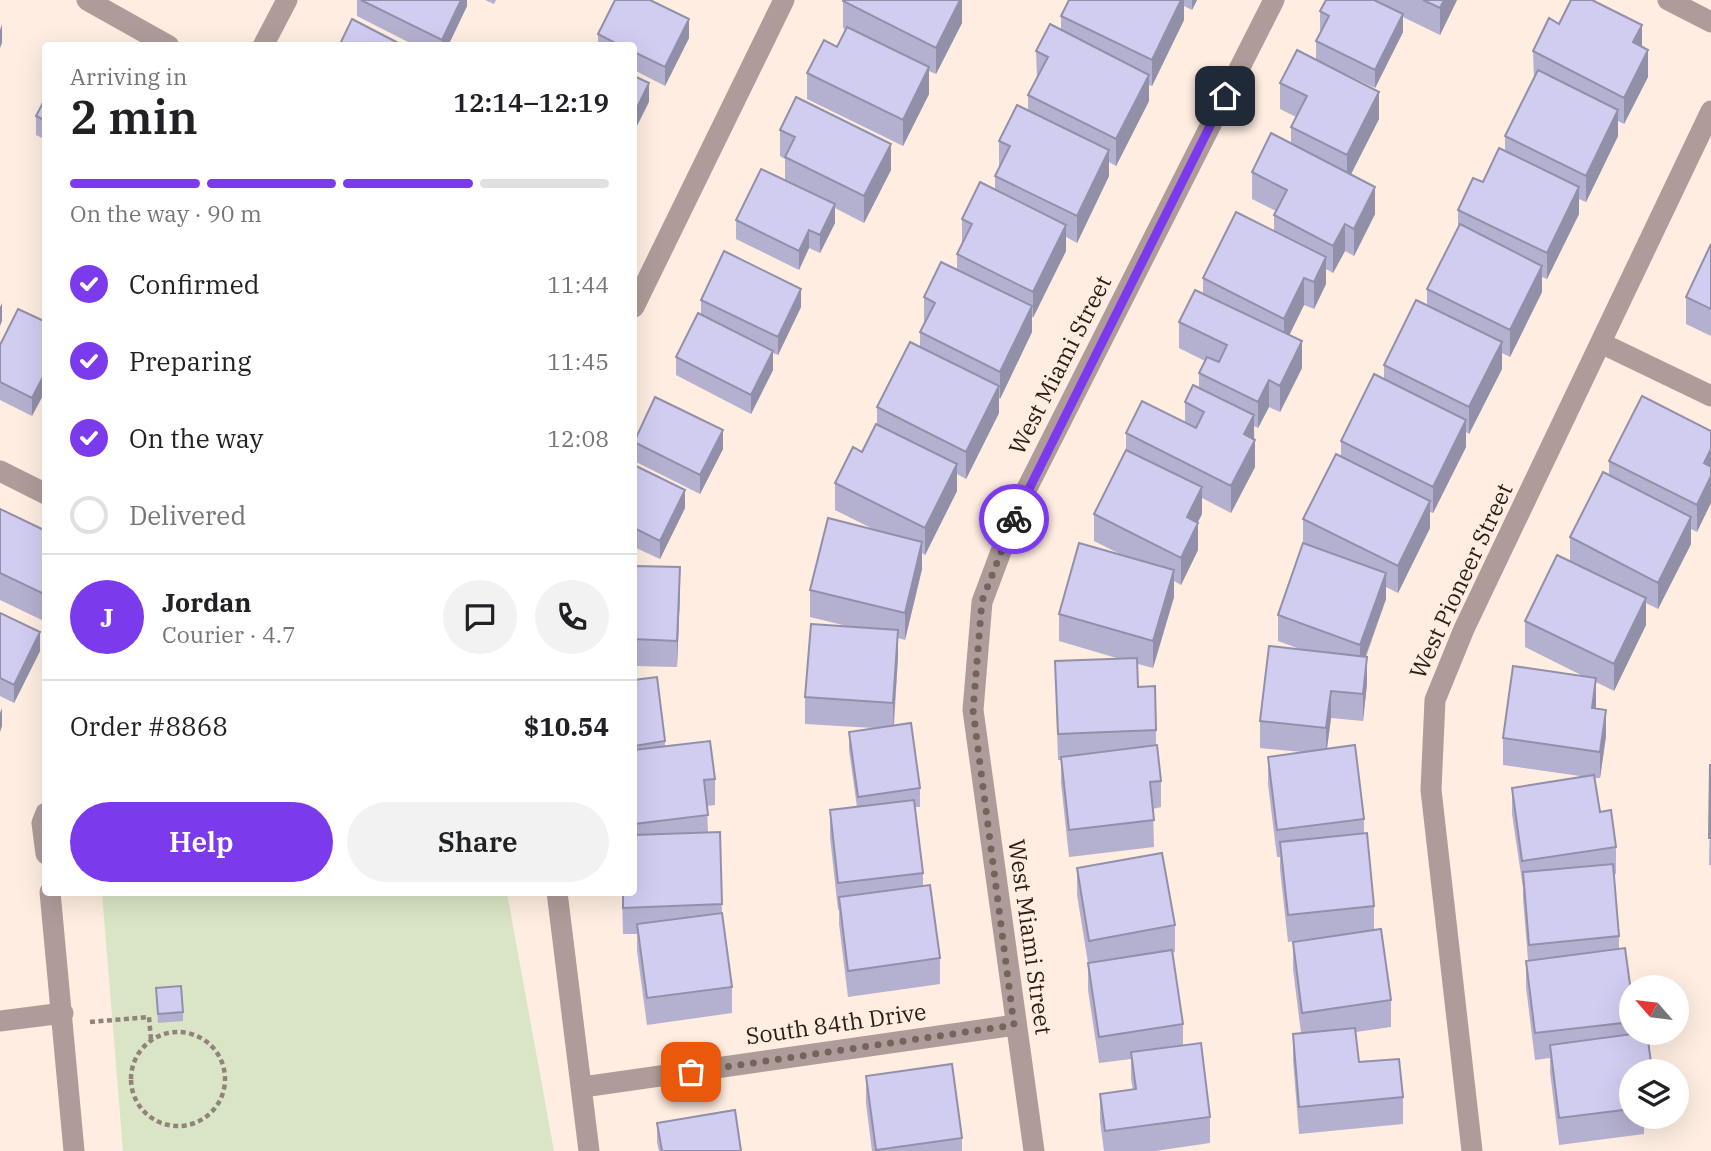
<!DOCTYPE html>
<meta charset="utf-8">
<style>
:root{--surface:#fff;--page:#f2f2f2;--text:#202124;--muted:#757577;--line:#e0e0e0;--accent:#7c3aed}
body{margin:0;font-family:"IBM Plex Serif",serif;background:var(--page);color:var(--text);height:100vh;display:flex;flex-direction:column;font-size:26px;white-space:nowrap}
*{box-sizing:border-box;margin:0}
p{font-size:23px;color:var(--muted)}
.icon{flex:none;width:38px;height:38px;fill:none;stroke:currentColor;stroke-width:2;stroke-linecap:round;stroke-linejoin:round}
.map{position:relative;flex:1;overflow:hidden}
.details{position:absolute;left:42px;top:42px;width:595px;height:854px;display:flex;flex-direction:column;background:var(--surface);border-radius:7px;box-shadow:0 7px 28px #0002}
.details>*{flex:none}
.needle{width:46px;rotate:298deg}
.buttons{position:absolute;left:1619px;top:975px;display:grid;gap:14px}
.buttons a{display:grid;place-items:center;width:70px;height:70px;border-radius:50%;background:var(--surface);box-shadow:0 7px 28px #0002;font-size:35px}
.pin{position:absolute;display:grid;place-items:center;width:60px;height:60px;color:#fff;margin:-30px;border-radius:14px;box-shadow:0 4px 10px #0006}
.courier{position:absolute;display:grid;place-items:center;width:70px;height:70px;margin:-35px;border:5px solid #7c3aed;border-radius:50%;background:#fff;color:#222;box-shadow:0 2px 9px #0007}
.overview em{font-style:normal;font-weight:600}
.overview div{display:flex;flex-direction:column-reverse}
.overview{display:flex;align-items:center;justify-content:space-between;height:119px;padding:0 28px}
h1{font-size:46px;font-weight:600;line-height:52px}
.bar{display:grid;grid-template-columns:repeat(4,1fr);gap:10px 7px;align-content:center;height:84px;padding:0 28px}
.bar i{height:9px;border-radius:5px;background:var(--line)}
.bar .active{background:var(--accent)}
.bar p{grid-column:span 4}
.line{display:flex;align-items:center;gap:18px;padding:0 28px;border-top:2px solid var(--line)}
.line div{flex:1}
.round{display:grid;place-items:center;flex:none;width:74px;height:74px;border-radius:37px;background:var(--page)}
ol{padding:0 28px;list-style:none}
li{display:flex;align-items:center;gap:21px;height:77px}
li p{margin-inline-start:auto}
li .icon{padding:7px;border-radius:50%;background:var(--accent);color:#fff;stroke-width:4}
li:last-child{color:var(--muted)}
li i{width:38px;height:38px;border:4px solid var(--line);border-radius:50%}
.action{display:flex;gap:14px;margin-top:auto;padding:14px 28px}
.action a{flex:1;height:80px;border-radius:42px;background:var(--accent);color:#fff;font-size:28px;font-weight:600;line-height:80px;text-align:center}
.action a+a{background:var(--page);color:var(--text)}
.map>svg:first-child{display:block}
.green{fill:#d9e5c5}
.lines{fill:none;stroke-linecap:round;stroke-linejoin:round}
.path{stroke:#918379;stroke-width:4.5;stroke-dasharray:5 3.5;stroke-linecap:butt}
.minor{stroke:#af9c9a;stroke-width:21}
.wall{fill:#b4b0cf}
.shaded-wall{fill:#9290a9}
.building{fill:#d1cdf1;stroke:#9290a9;stroke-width:2}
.done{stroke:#72665c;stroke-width:7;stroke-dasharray:0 12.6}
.route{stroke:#7c3aed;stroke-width:9}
.labels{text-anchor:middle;stroke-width:6;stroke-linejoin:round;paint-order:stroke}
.street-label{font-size:23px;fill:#271d15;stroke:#feede0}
</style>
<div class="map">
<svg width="1711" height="1151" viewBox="0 0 1711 1151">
<rect width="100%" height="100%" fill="#feede0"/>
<path class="green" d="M102,893H507L554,1151H123Z"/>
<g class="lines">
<path class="path" d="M90,1022L149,1017L151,1040
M131 1079a47 47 0 1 1 94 0a47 47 0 1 1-94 0Z"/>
<path class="minor" d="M87,0L169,46
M1668,0L1711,22
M263,46L287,0
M634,307L784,0
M1601,343L1711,396
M0,471L46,494
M46,813L42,823L46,854
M50,892L74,1151
M557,892L589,1151
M0,1021L63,1013
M583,1087L1015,1025
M1034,1151L973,710L982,602L1018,506L1274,0
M1472,1151L1431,790L1435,700L1464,629L1711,111"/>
</g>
<path class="wall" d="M357,0H467V6L448,46H416L357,16Z
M485,0H496L494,4Z
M962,0V23L936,74L929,71V94L903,146L807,99V73L837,47L846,30L843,28V1Z
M1069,0H1197L1192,10L1184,6V20L1152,86L1149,85V101L1116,166L1109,162V176L1077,243L1066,237V251L1032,318V332L1000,399L999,398V413L966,479L957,474V491L925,555L922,553V569L905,640L898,638V657L894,726L920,788V807H915L923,873V886L940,958V984L848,997L839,924V910H838L830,837V810L857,807L849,750V732L874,728L805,724V697L851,627L810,617V590L875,530L835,510V483L862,452L877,425V407L920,347V332L924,324V297L957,269V254L962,245V219L995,190V176L999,168V141L1028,110V95L1037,78L1036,51L1061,30V16Z
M1326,0H1457L1440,35L1403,17V32L1375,88L1316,60V41L1322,30H1320V11Z
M1559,24L1642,47L1648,77L1624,124L1618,121V136L1586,202L1579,199V214L1547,279L1542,277V292L1510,357L1502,353V369L1469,434L1466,432V447L1433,513L1430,512V528L1398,593L1386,587V599L1366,657L1367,684L1363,721L1331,718L1327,749L1364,819V833L1374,906V930L1391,1000V1027L1356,1032L1359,1062L1403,1097V1124L1299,1134L1293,1060V1034L1301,1033L1293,969V942L1317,938L1288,942L1280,869V857H1277L1268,784V757L1302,752L1260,748V721L1300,649L1278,641V615L1303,543V519L1341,456V441L1384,380V365L1427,306V289L1458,228V210L1483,182L1505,151V136L1534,78L1533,51Z
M598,34L689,38L665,86L634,70V46H598Z
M1280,83L1379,119L1351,174L1375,214L1354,256L1345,251L1333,273L1326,269V284L1314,309L1304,305L1289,335L1302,368L1280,412L1269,407L1258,428L1254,426L1255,467L1231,513L1202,498V514L1197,523L1198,550L1181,585L1174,581V597L1153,668L1138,664V687L1156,730V745L1161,781V807L1153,809L1154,847L1069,857L1061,783V760H1058L1055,661L1120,659L1059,641V614L1122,555L1094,541V514L1126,450V433L1185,422V402L1199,388V373L1205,361L1179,348V322L1203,294V278L1274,231V215L1276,211L1252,199V172L1291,144V127L1296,117L1280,109Z
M46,97V140L36,135V116Z
M780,130L891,170L864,223L835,208V223L820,253L809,248L799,270L736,239V220L785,181V159L780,156Z
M1711,244V336L1686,324V297Z
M701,300L801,307L778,355L773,353V370L751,414L676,375V357L701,314Z
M46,322L32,416L0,400V345Z
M1711,431L1697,532L1691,529V544L1658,609L1646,603V625L1614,691L1596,682V708L1606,736L1600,778H1595L1600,812L1616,847V874H1614L1619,936V949L1631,992V1032H1647L1631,1071V1116H1644V1134L1559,1145L1550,1072V1058L1535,1060L1526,987V961L1528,960L1523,899V888L1512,814V788L1587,777L1503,765V738L1583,676L1525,647V621L1570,561V537L1609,476V461Z
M634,442L723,449L700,494L634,461Z
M634,465L685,508L660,559L634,547Z
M0,509L46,531V622L0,600Z
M634,566L680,594L677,667L634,666Z
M0,613L40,651L14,703L0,696Z
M634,680L665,741V747L715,779V805L707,806L708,833L720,832L722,913L732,987V1013L647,1025L637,951V934H623L622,892H634Z
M1711,765V865H1709Z
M1077,868L1175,925V952L1172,953L1183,1024V1045L1210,1117V1143L1155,1151H1104L1100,1121V1094L1133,1090L1131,1079V1059L1099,1063L1088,990V963L1077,895Z
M156,988L183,1012V1021L158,1023Z
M866,1076L962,1138V1151H872L866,1103Z
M657,1123L741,1151H659L657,1142Z"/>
<path class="shaded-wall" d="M461,0H467V6L448,46H442V40Z
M960,0H962V23L936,74V48Z
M1181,0H1184V20L1152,86V60Z
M1192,0H1197L1192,10Z
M1444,0H1457L1440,35V8Z
M1403,14V32L1375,88V70Z
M689,19V38L665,86V67Z
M2,24V43L0,48V30Z
M1642,25V52L1633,42Z
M1648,50V77L1624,124V98Z
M929,67V94L903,146V120Z
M1149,75V101L1116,166V139Z
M649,83V102L634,132V114Z
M1379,92V119L1347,182V155Z
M1618,110V136L1586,202V176Z
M891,144V170L864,223V196Z
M1109,150V176L1077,243V216Z
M1375,187V214L1354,256V229Z
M1579,187V214L1547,279V253Z
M835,204V223L820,253V235Z
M1345,224V251L1333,273V246Z
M1066,225V251L1033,318V292Z
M809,230V248L799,270V251Z
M1326,257V284L1314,309V282Z
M1542,266V292L1510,357V330Z
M1304,278V305L1284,346V319Z
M801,289V307L778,355V337Z
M2,303V321L0,326V307Z
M1032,306V332L1000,399V372Z
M1302,341V368L1280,412V386Z
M1502,342V369L1469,434V407Z
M773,351V370L751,414V395Z
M46,371V390L32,416V398Z
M1269,380V407L1258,428V402Z
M999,386V413L966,479V452Z
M1254,415V442L1244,434Z
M1466,420V447L1433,513V487Z
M723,430V449L700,494V475Z
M1255,440V467L1231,513V486Z
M1711,449V476L1704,463Z
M957,464V491L925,555V528Z
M1711,476V503L1697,532V505Z
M1202,487V514L1187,544V517Z
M685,490V508L660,559V541Z
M1430,501V528L1398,593V566Z
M1691,517V544L1658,609V583Z
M1198,523V550L1181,585V558Z
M922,542V569L905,640V613Z
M680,567V594L677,667V641Z
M1174,570V597L1153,668V641Z
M1386,573V599L1360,671V645Z
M1646,598V625L1614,691V664Z
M898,630V657L893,730V703Z
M40,632V651L14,703V685Z
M1367,657V684L1363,721V694Z
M1596,678V705L1592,734V708Z
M1331,691V718L1326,755V728Z
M2,708V726L0,732V713Z
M1606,710V736L1600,778V752Z"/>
<path class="building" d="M361,0H461L442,40Z
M615,0H650L689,19L665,67L634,52V46H621L598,34Z
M843,0H960L936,48L843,1Z
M1069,0H1181L1152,60L1061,16Z
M1326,0H1374L1403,14L1375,70L1316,41L1329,16L1320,11Z
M1423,0H1444L1440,8Z
M1571,0H1592L1642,25L1633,42L1648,50L1624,98L1533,51L1549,18L1559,24Z
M352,19L404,46H339Z
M1050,24L1149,75L1116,139L1028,95L1048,57L1036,51Z
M847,27L929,67L903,120L807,73L824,40L837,47Z
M1297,50L1379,92L1347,155L1291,127L1307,96L1280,83Z
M1538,70L1618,110L1586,176L1505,136Z
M634,76L649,83L634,114Z
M46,97V121L36,116Z
M796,97L891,144L864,196L785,157L795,137L780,130Z
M1017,105L1109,150L1077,216L995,176L1010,146L999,141Z
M1271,133L1375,187L1354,229L1345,224L1333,246L1274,215L1287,190L1252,172Z
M1499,148L1579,187L1547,253L1458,210L1473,178L1483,182Z
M761,169L835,204L820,235L809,230L799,251L736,220Z
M980,182L1066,225L1033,292L957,254L972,224L962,219Z
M1236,212L1326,257L1314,282L1304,278L1284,319L1203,278Z
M1460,224L1542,266L1510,330L1427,289Z
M1711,244V309L1686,297Z
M724,251L801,289L778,337L701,300Z
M941,262L1032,306L1000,372L920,332L935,303L924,297Z
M1195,290L1302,341L1280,386L1269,380L1258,402L1199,373L1207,357L1219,362L1227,345L1179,322Z
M1416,300L1502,342L1469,407L1384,365Z
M18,309L46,322V371L32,398L0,382V345Z
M698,313L773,351L751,395L676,357Z
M910,342L999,386L966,452L877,407Z
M1374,374L1466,420L1433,487L1341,441Z
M1193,385L1254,415L1244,434L1255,440L1231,486L1126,433L1142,401L1196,428L1204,412L1185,402Z
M1642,396L1711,431V449L1704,463L1711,467V476L1697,505L1609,461Z
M655,397L723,430L700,475L634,442Z
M876,424L957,464L925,528L835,483L853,447L862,452Z
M1126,450L1202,487L1187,517L1198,523L1181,558L1094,514Z
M1336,454L1430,501L1398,566L1303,519Z
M634,465L685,490L660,541L634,528Z
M1603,472L1691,517L1658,583L1570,537Z
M0,509L46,531V595L0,573Z
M828,518L922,542L905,613L810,590Z
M1079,543L1174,570L1153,641L1059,614Z
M1303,543L1386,573L1360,645L1278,615Z
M1557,555L1646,598L1614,664L1525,621Z
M634,566L680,567L677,641L634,639Z
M0,613L40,632L14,685L0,678Z
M811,624L898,630L893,703L805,697Z
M1269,646L1367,657L1363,694L1331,691L1326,728L1260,721Z
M1137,658L1138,687L1155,686L1156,730L1058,734L1055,661Z
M1513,666L1596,678L1592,708L1606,710L1600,752L1503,738Z
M657,677L665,741L634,746V680Z
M911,723L920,788L858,797L849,732Z
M710,741L715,779L704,780L708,815L634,824V750Z
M1157,745L1161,781L1150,782L1154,820L1069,830L1061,757Z
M1355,745L1364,819L1277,830L1268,757Z
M1710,765H1711V838H1709Z
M1594,775L1600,812L1611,810L1616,847L1522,861L1512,788Z
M914,800L923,873L838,883L830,810Z
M720,832L722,904L623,908V892H634V835Z
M1367,833L1374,906L1288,915L1280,842Z
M1162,853L1175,925L1089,941L1077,868Z
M1613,864L1619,936L1529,945L1523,872Z
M930,885L940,958L848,971L839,897Z
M722,913L732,987L647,998L637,924Z
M1381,929L1391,1000L1302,1013L1293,942Z
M1625,948L1631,992V1022L1535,1033L1526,961Z
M1172,950L1183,1024L1099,1037L1088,963Z
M181,986L183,1012L158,1014L156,988Z
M1355,1028L1359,1062L1399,1059L1403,1097L1299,1107L1293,1034Z
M1647,1032L1652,1071H1631V1109L1559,1118L1550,1045Z
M1201,1043L1210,1117L1105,1131L1100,1094L1136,1089L1131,1052Z
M952,1064L962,1138L876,1150L866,1076Z
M735,1110L741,1151H662L657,1123Z"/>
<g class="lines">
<path class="done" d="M691,1072L1014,1025L973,710L982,601L1014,519"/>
<path class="route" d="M1014,519L1225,96"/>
</g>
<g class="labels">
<g class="street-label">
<text transform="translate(1060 365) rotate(-63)" y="8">West Miami Street</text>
<text transform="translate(1461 581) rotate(-65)" y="8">West Pioneer Street</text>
<text transform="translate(1030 937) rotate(82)" y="8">West Miami Street</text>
<text transform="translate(836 1024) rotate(-8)" y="8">South 84th Drive</text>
</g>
</g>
</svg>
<div class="buttons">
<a><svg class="needle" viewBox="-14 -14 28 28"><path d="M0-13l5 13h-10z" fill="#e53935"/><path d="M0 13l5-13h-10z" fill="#757577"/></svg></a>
<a><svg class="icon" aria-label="layers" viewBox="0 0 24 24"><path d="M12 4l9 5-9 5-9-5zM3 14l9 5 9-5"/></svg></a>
</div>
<div class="pin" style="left:691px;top:1072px;background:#ea580c"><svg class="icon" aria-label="bag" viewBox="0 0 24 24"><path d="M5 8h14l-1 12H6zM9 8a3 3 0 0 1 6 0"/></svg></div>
<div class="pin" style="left:1225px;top:96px;background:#1f2937"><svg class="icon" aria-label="home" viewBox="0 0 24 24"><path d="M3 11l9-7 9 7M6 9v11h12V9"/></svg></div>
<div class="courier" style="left:1014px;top:519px"><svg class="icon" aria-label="bike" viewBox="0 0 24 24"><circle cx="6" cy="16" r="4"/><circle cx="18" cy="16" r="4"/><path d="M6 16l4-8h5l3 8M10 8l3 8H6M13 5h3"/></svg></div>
<section class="details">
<div class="overview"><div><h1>2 min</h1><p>Arriving in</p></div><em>12:14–12:19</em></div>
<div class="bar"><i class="active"></i><i class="active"></i><i class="active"></i><i></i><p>On the way · 90 m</p></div>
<ol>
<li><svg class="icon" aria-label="check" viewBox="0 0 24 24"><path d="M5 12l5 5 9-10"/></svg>Confirmed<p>11:44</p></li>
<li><svg class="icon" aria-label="check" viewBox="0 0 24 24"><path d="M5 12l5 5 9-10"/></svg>Preparing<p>11:45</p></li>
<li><svg class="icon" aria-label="check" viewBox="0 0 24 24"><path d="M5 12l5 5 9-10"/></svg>On the way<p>12:08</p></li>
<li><i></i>Delivered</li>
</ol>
<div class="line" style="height:126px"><b class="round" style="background:var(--accent);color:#fff">J</b><div><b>Jordan</b><p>Courier · 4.7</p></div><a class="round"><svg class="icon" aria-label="chat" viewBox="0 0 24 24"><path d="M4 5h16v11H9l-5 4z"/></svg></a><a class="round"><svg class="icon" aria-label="phone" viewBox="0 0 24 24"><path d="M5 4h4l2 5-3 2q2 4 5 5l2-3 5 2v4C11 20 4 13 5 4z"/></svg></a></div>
<div class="line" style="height:91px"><div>Order #8868</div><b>$10.54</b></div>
<div class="action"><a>Help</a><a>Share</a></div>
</section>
</div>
